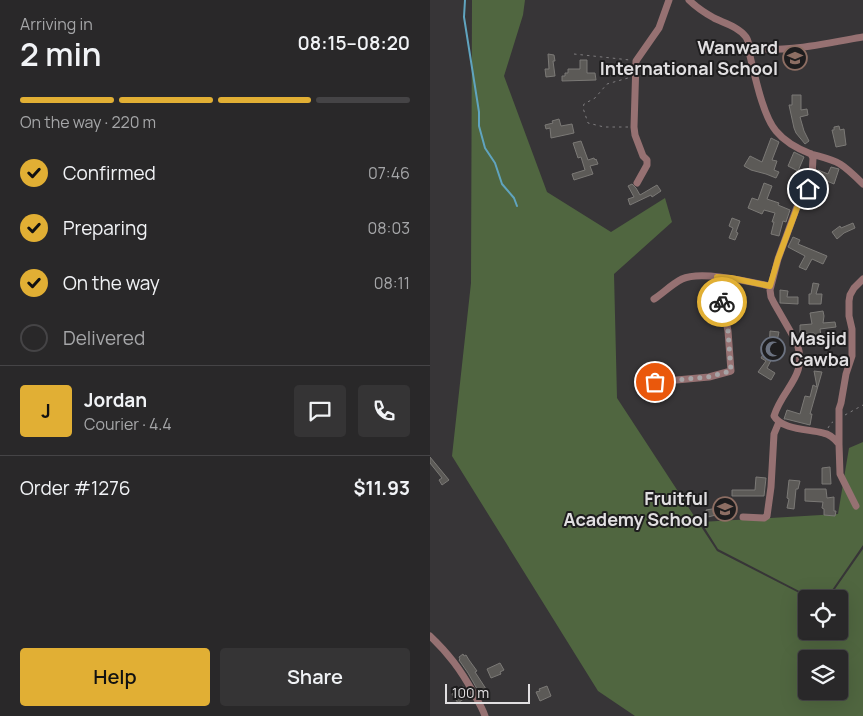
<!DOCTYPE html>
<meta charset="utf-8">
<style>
:root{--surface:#292829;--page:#353435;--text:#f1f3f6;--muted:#a5a6a8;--line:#454446;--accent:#e1af34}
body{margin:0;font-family:Manrope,sans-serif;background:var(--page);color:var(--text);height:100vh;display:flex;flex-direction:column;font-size:19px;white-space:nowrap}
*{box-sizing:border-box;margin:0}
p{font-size:16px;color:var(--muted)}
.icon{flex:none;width:28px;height:28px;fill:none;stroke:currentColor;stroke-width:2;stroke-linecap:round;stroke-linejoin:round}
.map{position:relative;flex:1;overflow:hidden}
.side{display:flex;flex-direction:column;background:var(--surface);width:430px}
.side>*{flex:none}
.fabs{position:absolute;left:368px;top:590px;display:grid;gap:10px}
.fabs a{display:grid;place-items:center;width:50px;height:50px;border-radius:5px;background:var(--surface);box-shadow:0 5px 20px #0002,0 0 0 1px var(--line);font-size:25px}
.scale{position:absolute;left:15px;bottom:12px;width:85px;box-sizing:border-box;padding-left:5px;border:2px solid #e1dfe1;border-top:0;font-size:14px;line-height:18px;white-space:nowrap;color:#e1dfe1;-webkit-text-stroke:4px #1e1d1e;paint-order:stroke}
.pin{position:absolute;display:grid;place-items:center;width:42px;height:42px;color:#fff;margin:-21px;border:2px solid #fff;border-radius:50%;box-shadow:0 1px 5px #0007}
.courier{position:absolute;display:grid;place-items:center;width:50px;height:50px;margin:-25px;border:4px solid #e1af34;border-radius:50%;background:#fff;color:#222;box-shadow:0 1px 6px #0007}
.summary em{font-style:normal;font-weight:600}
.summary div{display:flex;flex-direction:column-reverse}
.summary{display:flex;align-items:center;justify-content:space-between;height:85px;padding:0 20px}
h1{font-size:32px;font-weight:600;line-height:38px}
.bar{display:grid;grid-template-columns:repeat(4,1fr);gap:8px 5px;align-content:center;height:60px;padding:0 20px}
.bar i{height:6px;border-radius:4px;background:var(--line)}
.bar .current{background:var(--accent)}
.bar p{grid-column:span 4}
.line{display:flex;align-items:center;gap:12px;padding:0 20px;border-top:1px solid var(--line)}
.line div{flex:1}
.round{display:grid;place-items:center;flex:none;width:52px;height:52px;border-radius:5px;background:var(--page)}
ol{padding:0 20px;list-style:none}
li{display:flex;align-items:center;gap:15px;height:55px}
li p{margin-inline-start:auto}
li .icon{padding:5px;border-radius:50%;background:var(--accent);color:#111;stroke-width:4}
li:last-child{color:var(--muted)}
li i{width:28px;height:28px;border:2px solid var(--line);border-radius:50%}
.cta{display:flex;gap:10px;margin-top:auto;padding:10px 20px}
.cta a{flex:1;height:58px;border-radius:5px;background:var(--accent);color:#111;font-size:20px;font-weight:600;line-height:58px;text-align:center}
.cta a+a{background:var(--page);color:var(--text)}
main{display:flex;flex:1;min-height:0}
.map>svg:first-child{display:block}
.green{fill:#506640;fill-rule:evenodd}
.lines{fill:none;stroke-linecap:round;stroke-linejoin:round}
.stream{stroke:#60a4bf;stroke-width:2}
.building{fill:#5c5a57;stroke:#7b7976}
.path{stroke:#7e7c7e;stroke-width:1;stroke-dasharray:2.5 4;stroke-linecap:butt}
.minor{stroke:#967172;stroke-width:7}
.done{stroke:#a6a4a6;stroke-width:5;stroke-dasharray:0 9}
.route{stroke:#e1af34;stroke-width:6}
.labels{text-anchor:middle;stroke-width:4;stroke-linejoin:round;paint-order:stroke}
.poi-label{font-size:18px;font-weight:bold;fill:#e1dfe1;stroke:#1e1d1e;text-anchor:end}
</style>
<main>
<section class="side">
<div class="summary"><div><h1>2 min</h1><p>Arriving in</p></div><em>08:15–08:20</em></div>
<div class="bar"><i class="current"></i><i class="current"></i><i class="current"></i><i></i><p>On the way · 220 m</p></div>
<ol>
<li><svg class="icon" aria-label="check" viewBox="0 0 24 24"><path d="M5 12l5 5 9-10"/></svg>Confirmed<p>07:46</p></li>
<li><svg class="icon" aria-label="check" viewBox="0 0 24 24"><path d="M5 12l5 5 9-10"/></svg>Preparing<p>08:03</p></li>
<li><svg class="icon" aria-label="check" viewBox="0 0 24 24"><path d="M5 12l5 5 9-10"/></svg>On the way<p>08:11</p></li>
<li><i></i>Delivered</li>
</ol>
<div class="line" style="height:90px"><b class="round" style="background:var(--accent);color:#111">J</b><div><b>Jordan</b><p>Courier · 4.4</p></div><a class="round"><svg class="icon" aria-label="chat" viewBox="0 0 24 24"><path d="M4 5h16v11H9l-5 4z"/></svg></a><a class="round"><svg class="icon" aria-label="phone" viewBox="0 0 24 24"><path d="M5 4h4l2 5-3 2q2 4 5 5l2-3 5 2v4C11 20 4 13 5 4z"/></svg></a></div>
<div class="line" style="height:65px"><div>Order #1276</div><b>$11.93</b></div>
<div class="cta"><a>Help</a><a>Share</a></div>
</section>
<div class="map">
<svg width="433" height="716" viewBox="0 0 433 716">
<rect width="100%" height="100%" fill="#373537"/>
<path class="green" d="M42,0H95L93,15L74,76L117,192L181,232L235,198L242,222L184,274L187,398L287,551L375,596L403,592L433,549V716H205L168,691L22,456L41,283ZM376,599H409V631H376ZM376,659H409V691H376Z
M433,442V545L402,590L375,594L288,549L271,522L408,514L419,448Z"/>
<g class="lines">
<path class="stream" d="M35,0L34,17L49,112V126L55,148L65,163L72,184L84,198L87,206"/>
</g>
<path class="building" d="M118,54L124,55L125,61H123L125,76L116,77L115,69H119Z
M150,60H157V73H165L166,80L132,81V76H135V73H138V69H150Z
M362,95H371V110L377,109L378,115L370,117L374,131L379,141L375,144L366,133L364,128L359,105H362Z
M129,119L131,126L142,124L144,133L121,138L120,128L116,129L115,125L123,123L122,121Z
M409,126L410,130L414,129L416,145L406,147L402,130H404V127Z
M341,138L349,142L342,160L347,161L344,170L349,172L346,178L336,174L321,170L314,166L320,156L332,162Z
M151,141L158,160L164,158L165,160L166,159L168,164L160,166L163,174L144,180L142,174L155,170L151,157L148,158L143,143Z
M364,152L374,157L368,171L358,166Z
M401,167L409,169L404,184L387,177L388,170L398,174Z
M334,183L342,186L337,199L349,203L348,205L360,210L356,222L353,221L349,236L341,234L344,222H342L345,213L334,210L332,214L318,208L322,198L328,200Z
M202,184L206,188L210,195L227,185L231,191L222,197L221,195L200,205L198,199L204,197L198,186Z
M302,218L310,221L306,232L308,233L305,240L299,238L303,228L299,226Z
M423,223L425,228L414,233L407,239L402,232L410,226L411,228Z
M363,237L370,240L368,244L397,256L393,264L382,259L376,270L369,267L375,256L358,247Z
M383,283L389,284L386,294H392L391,304H379V294H381Z
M350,290L358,291L357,297H368V304L350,303Z
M393,311L394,316L393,323L405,322L406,327L390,329L392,344L386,345L384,333L370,334V325L382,324L380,313Z
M340,331L349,332L347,341L348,351H346L337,368L345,373L341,380L328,372L336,361L331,358L335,351L339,353Z
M384,371L392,372L380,414H382L380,425L356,419H354L357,410L370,414L375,396L380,397L383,385L387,387Z
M0,457L19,480L12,485L9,480L12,478L0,463Z
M400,467L401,484H392V468Z
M326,477L336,478L334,496H302V490H325Z
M359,480L370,481L368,489H366L364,509L357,508L359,499L357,498Z
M375,489H396L397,498L404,497V511H406L405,516L394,515V509L392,508L393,502L375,501Z
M288,504H301V514H286V515L278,517L276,510L288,508Z
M33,654L34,656L36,655L39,660L47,671L45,672L58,692L51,696L38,673L29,660L30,659L29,657Z
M70,663L74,670L70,672L71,674L61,678L57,669Z
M33,686L39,695L28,703L22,694Z
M117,686L121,696L110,701L106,692L110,691L109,689Z"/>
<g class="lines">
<path class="path" d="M144,54L200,60
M198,127H174L158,123L153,108L154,104L165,98L177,84L198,78
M415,415L433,405
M398,428L401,423L403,422"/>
<path class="minor" d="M259,0C266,7 275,13 284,18C294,23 309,27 316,37C320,43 319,49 320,56C325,76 333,116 346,131C355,142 368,149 381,154C391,157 401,159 410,164C418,169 426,177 433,184
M320,45C340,57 408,41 433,37
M381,154L383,158L382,176L378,189L367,207L348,259L340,290L341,297L344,303L367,343C378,377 353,387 344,416C352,430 379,429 393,433C400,434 405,439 409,444L410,474L426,506
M207,183L217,165V160L213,156L205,135L204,127L206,61L229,28L239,0
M224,299C233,293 242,284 252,279C271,270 320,282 340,286
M214,383L279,377L301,371L298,331L287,277
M409,444V409L411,403L416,374L422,356V329L419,316V301L420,295L424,288L433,279
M313,517L334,518L337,516L341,487L344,434L349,422
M0,636C19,654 30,669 43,692C47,700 52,707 55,716"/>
</g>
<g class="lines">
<path class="done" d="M225,382L278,377L301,371L298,331L292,302"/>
<path class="route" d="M292,302L287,277L301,278L340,286L348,259L367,208L378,189"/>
</g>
<defs>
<g id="school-ring" transform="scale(1.25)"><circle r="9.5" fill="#1e1d1e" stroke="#8d6e63" stroke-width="1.5"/><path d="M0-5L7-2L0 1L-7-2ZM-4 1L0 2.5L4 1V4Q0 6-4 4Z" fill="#8d6e63"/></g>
<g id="mosque-ring" transform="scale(1.25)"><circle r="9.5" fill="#1e1d1e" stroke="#6b7280" stroke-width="1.5"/><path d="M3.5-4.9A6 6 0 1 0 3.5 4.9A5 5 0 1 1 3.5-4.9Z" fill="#6b7280"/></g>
</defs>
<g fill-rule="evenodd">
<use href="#school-ring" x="365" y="58"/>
<use href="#mosque-ring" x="343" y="349"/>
<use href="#school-ring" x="295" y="509"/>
</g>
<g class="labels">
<g class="poi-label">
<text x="348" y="54">Wanward<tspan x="348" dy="21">International School</tspan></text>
<text x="360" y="345" text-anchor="start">Masjid<tspan x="360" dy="21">Cawba</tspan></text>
<text x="278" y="505">Fruitful<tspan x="278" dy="21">Academy School</tspan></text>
</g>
</g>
</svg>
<div class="fabs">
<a><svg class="icon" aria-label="locate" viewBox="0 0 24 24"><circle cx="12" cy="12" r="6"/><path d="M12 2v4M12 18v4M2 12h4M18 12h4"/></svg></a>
<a><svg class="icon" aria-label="layers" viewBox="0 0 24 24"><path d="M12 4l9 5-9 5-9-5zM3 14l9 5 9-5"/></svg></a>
</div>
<div class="scale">100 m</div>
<div class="pin" style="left:225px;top:382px;background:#ea580c"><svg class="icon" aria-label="bag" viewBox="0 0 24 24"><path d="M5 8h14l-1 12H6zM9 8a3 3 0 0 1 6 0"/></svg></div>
<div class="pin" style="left:378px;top:189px;background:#1f2937"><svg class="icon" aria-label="home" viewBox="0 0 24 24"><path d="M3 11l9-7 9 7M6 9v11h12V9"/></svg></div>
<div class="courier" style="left:292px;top:302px"><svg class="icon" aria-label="bike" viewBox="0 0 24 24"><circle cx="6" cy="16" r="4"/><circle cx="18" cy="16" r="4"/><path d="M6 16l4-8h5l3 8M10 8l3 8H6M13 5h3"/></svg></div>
</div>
</main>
